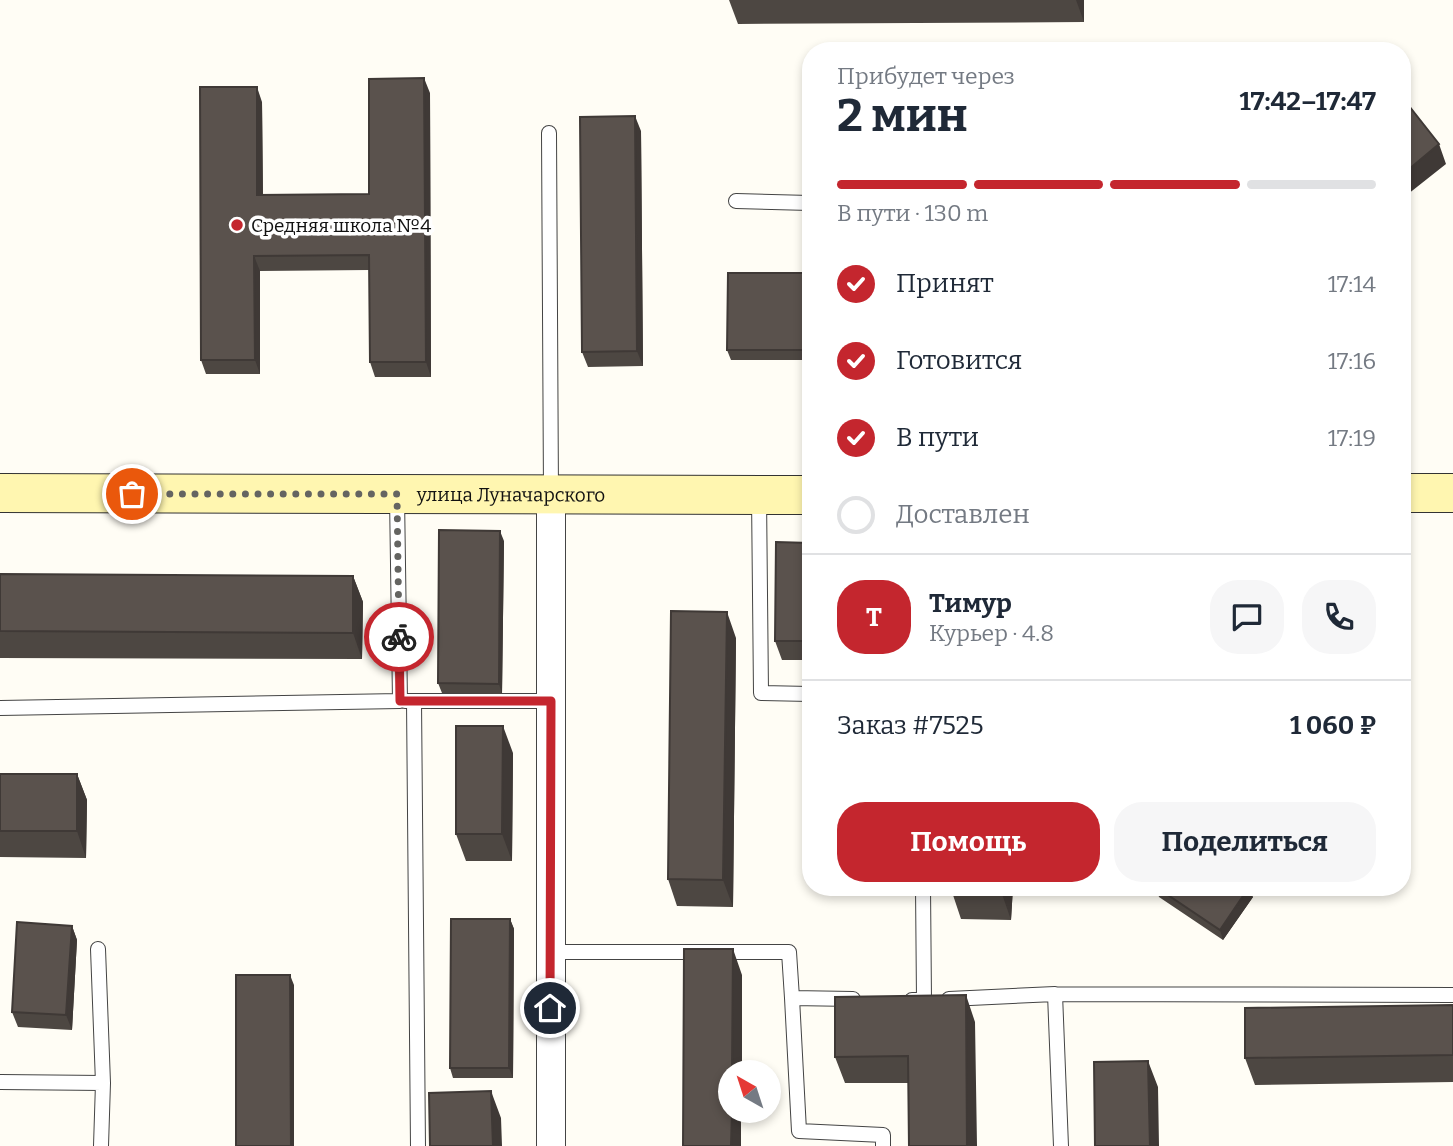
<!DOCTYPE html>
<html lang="ru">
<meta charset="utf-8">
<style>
:root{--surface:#fff;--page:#f6f6f7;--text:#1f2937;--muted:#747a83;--line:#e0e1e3;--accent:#c4262e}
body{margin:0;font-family:Bitter,serif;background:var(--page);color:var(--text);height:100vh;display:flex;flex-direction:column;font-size:26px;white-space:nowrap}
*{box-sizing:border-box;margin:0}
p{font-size:23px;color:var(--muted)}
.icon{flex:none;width:38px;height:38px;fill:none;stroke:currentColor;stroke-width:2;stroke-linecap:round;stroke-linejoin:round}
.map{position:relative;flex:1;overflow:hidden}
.details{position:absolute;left:802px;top:42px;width:609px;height:854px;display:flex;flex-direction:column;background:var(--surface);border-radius:28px;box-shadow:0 4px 10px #0003}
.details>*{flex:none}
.needle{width:46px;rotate:321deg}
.fabs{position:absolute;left:718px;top:1060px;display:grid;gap:14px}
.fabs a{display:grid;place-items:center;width:63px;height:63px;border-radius:50%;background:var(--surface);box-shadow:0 4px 10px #0003;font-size:35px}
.pin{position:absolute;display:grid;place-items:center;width:60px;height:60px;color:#fff;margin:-30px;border:4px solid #fff;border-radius:50%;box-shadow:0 2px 7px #0007}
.courier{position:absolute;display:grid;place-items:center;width:70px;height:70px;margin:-35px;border:5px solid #c4262e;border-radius:50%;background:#fff;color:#222;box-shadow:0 2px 9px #0007}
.summary em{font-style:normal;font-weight:700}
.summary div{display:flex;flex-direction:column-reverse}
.summary{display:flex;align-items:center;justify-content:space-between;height:119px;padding:0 35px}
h1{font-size:46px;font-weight:700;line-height:52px}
.bar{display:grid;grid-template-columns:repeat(4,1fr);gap:10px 7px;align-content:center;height:84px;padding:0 35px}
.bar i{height:9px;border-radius:5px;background:var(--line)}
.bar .active{background:var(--accent)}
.bar p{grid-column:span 4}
.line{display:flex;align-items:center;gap:18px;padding:0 35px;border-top:2px solid var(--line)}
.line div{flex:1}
.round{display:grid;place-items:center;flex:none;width:74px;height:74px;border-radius:28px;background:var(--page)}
ol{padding:0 35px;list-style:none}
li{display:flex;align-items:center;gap:21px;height:77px}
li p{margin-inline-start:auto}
li .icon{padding:7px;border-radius:50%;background:var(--accent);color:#fff;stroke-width:4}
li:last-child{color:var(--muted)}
li i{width:38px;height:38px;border:4px solid var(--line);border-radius:50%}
.cta{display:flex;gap:14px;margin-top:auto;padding:14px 35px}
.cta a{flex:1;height:80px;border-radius:28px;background:var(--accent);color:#fff;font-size:28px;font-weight:700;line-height:80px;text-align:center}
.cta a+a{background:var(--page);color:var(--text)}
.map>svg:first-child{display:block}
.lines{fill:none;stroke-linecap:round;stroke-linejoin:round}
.lane-casing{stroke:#444;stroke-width:16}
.street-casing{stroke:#444;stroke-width:30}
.secondary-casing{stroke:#333;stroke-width:40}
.lane{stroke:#fff;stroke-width:14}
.street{stroke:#fff;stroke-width:28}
.secondary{stroke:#fff6b0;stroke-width:38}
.wall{fill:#4d4742}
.shaded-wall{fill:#3f3936}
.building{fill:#5a524d;stroke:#3f3936;stroke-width:2}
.done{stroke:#646461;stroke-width:7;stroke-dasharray:0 12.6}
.route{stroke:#c4262e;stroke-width:9}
.poi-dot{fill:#c4262e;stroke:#fff;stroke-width:2.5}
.labels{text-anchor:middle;stroke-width:7;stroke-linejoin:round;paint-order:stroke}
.poi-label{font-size:19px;fill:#111;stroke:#fff;text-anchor:start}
.street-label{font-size:19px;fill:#111;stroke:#fff}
</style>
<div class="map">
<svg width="1453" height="1146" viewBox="0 0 1453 1146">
<rect width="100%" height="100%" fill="#fffdf5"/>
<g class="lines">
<g class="lane-casing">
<path id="lane" d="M549,133L551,493
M736,201L810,203
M759,496L761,693L810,694
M405,701H551
M414,701L418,1146
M0,708L400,701L397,496
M549,952H789L792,998L853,999
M1055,994L1453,995
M792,998L799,1131L883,1135V1146
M949,999L1055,994L1061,1146
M912,1000H924L923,887
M0,1082L103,1083L98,949
M101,1146L103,1083"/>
</g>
<g class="street-casing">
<path id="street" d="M551,1146V494"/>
</g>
<g class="secondary-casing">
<g id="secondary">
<path id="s1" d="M0,493L810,495"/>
<path d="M1402,493H1453"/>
</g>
</g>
<use href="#lane" class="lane"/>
<use href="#street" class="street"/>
<use href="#secondary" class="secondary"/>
</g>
<path class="wall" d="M729,0H1084V22L738,24Z
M430,93L431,377H375L370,362L369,270L260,271V374H206L201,360L262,102L263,195L369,194Z
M641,131L643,366L588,367L582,352Z
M810,273V360H731L727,350Z
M504,541L502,694L442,693L438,683Z
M810,543V660H782L775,641Z
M0,574L353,576L363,602L362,659L0,658Z
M736,638L733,907L677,906L668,879Z
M513,753L512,861H466L456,834Z
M0,774H77L87,800L86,858L0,857Z
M952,887H1013L1011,920L961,919L952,892Z
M1156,887L1253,897L1223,940L1159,897Z
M510,919L514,929L513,1078H453L450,1068Z
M72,926L77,940L72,1030L18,1027L12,1012Z
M1453,1005V1082L1255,1085L1245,1058Z
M975,1022L909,1083H845L835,1057Z"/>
<path class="shaded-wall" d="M1076,0H1084V22Z
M424,78L430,93L431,377L426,362Z
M257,87L262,102L263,210L257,195Z
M635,116L641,131L643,366L637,351Z
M1439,144L1446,164L1403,198L1402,194V175Z
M254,256L260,271V374L255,360Z
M500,531L504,541L502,694L499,684Z
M353,576L363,602L362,659L353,633Z
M727,612L736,638L733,907L723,880Z
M503,726L513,753L512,861L502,834Z
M77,774L87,800L86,858L77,831Z
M1002,887H1013L1011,920L1002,894Z
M1249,887L1253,897L1223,940L1220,930Z
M510,919L514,929L513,1078L509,1068Z
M72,926L77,940L72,1030L66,1015Z
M733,949L742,975V1073H732Z
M290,975L294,985V1146H291Z
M966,995L975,1022L977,1146H967Z
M1148,1061L1158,1087L1159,1146H1150Z
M491,1091L501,1118L502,1146H493Z
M732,1111H741V1146H731Z"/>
<path class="building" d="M424,78L426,362H370L369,255L254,256L255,360H201L200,87H257V195L369,194V79Z
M1402,97L1439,144L1402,175Z
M635,116L637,351L582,352L580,117Z
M728,273H810V350H727Z
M439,530L500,531L499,684L438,683Z
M776,542L810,543V641H775Z
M0,574L353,576V633L0,631Z
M671,611L727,612L723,880L668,879Z
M456,726H503L502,834H456Z
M0,774H77V831H0Z
M952,887H1002V894L952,892Z
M1156,887H1249L1220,930Z
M451,919H510L509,1068H450Z
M17,922L72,926L66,1015L12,1012Z
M684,949H733L732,1073H730V1111H732L731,1146H683Z
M236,975H290L291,1146H236Z
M966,995L967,1146H909L908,1056L835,1057V997Z
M1453,1005V1055L1245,1058V1008Z
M1148,1061L1150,1146H1095L1094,1062Z
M491,1091L493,1146H430L429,1093Z"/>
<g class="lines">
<path class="done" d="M132,494H397L399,637"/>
<path class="route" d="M399,637L400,701H551L550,1008"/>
</g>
<circle class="poi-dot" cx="237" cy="225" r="7"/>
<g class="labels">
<g class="poi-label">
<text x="251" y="232">Средняя школа №4</text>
</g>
<g class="street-label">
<text dy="7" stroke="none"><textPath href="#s1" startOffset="511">улица Луначарского</textPath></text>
</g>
</g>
</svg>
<div class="fabs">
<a><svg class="needle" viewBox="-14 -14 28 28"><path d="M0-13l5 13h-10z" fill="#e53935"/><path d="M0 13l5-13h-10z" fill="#747a83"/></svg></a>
</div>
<div class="pin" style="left:132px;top:494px;background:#ea580c"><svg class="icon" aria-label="bag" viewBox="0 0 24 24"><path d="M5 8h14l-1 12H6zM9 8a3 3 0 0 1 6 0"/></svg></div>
<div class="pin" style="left:550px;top:1008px;background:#1f2937"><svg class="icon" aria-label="home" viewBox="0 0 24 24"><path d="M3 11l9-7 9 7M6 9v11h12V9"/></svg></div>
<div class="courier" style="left:399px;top:637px"><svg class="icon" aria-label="bike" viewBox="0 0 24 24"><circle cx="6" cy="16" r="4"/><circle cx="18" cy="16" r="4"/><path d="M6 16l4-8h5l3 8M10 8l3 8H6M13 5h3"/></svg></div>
<section class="details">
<div class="summary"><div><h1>2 мин</h1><p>Прибудет через</p></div><em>17:42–17:47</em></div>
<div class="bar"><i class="active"></i><i class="active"></i><i class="active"></i><i></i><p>В пути · 130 m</p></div>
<ol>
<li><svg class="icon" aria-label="check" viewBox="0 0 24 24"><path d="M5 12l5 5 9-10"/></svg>Принят<p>17:14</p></li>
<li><svg class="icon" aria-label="check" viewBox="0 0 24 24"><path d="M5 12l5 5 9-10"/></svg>Готовится<p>17:16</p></li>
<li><svg class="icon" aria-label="check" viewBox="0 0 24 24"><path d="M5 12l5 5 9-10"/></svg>В пути<p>17:19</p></li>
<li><i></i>Доставлен</li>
</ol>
<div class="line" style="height:126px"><b class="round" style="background:var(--accent);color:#fff">Т</b><div><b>Тимур</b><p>Курьер · 4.8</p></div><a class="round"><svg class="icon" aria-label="chat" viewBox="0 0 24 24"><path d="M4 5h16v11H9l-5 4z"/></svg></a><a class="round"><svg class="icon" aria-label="phone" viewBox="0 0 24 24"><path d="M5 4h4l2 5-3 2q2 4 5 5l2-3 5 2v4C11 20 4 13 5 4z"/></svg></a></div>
<div class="line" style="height:91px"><div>Заказ #7525</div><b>1 060 ₽</b></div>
<div class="cta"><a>Помощь</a><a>Поделиться</a></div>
</section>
</div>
